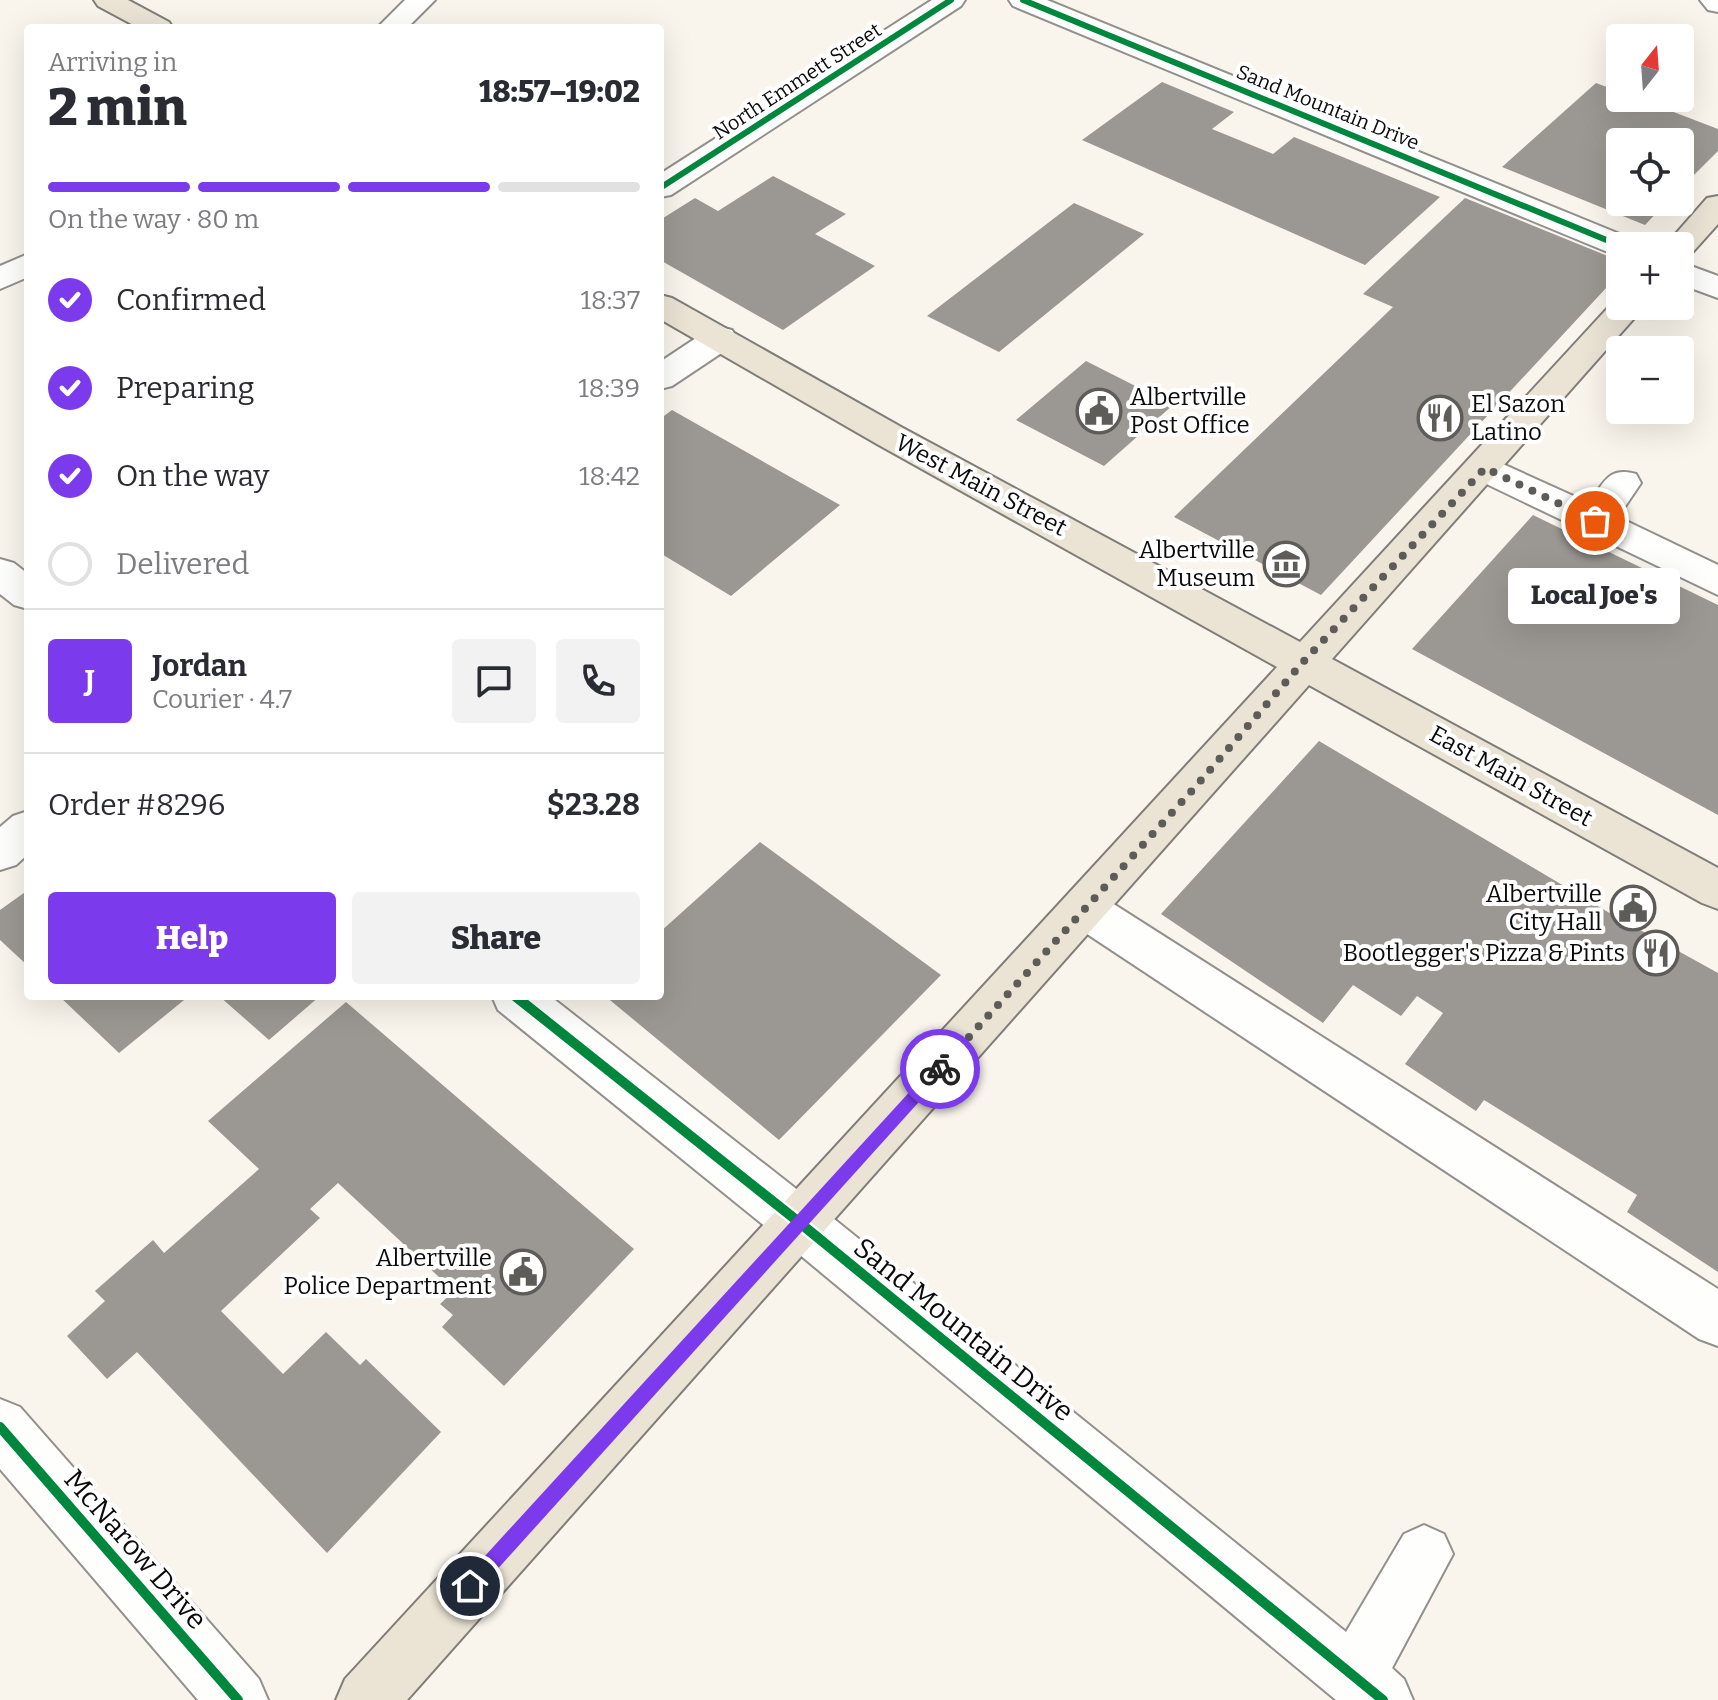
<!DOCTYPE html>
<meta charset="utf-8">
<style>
:root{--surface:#fff;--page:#f2f2f3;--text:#2b2b33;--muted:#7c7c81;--line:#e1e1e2;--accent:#7c3aed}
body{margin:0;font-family:Bitter,serif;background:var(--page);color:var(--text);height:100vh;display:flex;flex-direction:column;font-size:30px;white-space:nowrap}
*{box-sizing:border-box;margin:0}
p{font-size:26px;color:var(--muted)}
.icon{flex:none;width:44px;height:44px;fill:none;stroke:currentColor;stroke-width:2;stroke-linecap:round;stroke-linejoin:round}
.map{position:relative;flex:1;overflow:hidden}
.details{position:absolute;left:24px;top:24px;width:640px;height:976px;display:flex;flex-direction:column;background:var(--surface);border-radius:8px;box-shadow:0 8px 32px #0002}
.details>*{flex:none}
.needle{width:52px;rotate:17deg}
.tools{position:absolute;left:1606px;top:24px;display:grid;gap:16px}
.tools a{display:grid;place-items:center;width:88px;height:88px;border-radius:8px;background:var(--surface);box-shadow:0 8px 32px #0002;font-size:40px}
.pin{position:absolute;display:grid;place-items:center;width:68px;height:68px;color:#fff;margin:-34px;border:4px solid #fff;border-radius:50%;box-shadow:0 2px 8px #0007}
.courier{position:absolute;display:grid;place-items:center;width:80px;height:80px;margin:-40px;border:6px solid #7c3aed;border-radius:50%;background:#fff;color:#222;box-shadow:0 2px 10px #0007}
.bubble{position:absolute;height:56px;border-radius:8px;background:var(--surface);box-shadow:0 8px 32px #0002;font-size:26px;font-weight:800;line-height:56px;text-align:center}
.overview em{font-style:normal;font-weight:800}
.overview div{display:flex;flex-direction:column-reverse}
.overview{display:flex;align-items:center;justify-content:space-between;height:136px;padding:0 24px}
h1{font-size:52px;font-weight:800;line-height:60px}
.bar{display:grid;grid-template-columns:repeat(4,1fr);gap:12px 8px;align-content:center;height:96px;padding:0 24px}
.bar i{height:10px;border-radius:6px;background:var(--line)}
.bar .current{background:var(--accent)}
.bar p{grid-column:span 4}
.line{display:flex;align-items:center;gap:20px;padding:0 24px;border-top:2px solid var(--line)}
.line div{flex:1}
.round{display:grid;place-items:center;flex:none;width:84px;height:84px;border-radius:8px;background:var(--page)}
ol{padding:0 24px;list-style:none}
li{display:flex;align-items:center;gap:24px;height:88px}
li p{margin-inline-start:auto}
li .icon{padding:8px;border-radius:50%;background:var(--accent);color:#fff;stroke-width:4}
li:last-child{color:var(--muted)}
li i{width:44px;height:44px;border:4px solid var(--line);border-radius:50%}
.cta{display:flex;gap:16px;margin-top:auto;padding:16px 24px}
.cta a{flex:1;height:92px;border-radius:8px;background:var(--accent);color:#fff;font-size:32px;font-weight:800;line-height:92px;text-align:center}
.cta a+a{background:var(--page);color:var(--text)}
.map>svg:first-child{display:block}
.building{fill:#9b9893}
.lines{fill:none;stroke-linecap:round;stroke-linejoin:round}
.minor-casing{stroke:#92908c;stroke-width:4}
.major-casing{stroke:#7f7d79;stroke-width:4}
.minor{fill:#fefefc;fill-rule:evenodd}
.major{fill:#ebe4d5;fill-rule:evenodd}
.cycleway-far1-casing{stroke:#fff;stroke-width:10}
.cycleway-casing{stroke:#fff;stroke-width:15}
.cycleway-far1{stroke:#00873e;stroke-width:6}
.cycleway{stroke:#00873e;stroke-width:10}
.route{fill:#7c3aed}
.done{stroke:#5e5c59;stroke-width:8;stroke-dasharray:0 14.4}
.labels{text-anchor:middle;stroke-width:8;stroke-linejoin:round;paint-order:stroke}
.far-street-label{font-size:20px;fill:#0a0a0a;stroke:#fff}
.poi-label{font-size:24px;fill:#0a0a0a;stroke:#fff;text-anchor:end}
.street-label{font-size:24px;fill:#0a0a0a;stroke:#fff}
.near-street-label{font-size:28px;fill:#0a0a0a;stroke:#fff}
</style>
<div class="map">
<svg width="1718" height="1700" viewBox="0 0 1718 1700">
<rect width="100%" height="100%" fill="#f9f5ec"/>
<path class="building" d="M1162,82L1234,112L1212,129L1273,154L1294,137L1440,197L1365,265L1082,140Z
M1596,83L1620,92V98H1637L1718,129V151L1680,189V142H1620V202H1667L1645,225L1502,167Z
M773,176L846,214L815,234L875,266L783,330L660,260V220L695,198L718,211Z
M1465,198L1620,261V273L1321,595L1174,517L1393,307L1363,294Z
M1074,203L1144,234L999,352L927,316Z
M1086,361L1173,405L1104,466L1016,420Z
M672,410L840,505L731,596L660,553V419Z
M1533,515L1718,605V815L1412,649Z
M1319,741L1613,915L1718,973V1272L1627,1212L1637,1195L1484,1100L1476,1111L1405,1064L1443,1013L1417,996L1401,1016L1353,985L1323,1023L1161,914Z
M760,842L941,975L779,1140L605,996H660V932Z
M28,890V966L0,940V910Z
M59,996H189L119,1053Z
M219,996H320L269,1040Z
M346,1002L634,1249L504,1386L442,1327L453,1315L440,1304L454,1291L338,1183L310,1209L320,1218L221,1311L283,1374L326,1332L360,1365L366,1359L441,1432L327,1553L137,1352L107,1379L67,1336L105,1301L95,1291L153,1240L164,1253L259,1169L208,1121Z"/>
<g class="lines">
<g class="minor-casing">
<path id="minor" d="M405,0H435L407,28H377Z
M932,0H965L961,6L671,195L660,197V174Z
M1009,0H1047L1632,239L1637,246H1620V255L1610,253L1013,6Z
M1700,0H1718V12L1708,10Z
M28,254V277L0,289V266Z
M1680,262L1718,276V298L1680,284Z
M720,327L732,330L737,338L732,346L672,386L660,389V362L708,330Z
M1485,456L1589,503C1604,483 1608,466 1636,474L1641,483L1618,517L1718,565V595L1472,477L1467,468L1472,459Z
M0,559L14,563L28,574V609L14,605L0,594Z
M28,811V854L16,865L0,870V827L13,816Z
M1085,890L1101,896L1718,1289V1346L1699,1339L1069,922L1062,909L1069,896Z
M492,996H550L818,1206L1346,1632L1404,1534L1424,1525L1444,1534L1453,1554L1392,1668L1404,1679L1413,1700H1336L782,1240L498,1010Z
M0,1399L20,1407L259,1679L268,1700H198L0,1469Z"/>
</g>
<g class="major-casing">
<path id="major" d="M94,0H128L169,22L173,28H139L98,6Z
M1718,196V224L1691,254L1680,257V246H1665L1707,198Z
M660,295L672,298L903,428L1300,642L1616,299L1620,298V306H1645L1332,659L1718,868V909L1702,903L1309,685L407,1700H336L345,1679L1277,667L877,444L660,319Z"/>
</g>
<use href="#minor" class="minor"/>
<use href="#major" class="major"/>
<g class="cycleway-far1-casing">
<path id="cycleway-far1" d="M1023,0L1621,246
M660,188L951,0"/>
</g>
<g class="cycleway-casing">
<path id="cycleway" d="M515,996L800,1223L1383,1700
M0,1427L238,1700"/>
</g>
<use href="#cycleway-far1" class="cycleway-far1"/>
<use href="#cycleway" class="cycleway"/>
</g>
<path class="route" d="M940,1062L947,1069L945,1073L476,1593L470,1595L463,1593L461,1586L463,1580L935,1064Z"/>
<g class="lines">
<path class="done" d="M940,1069L1197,785L1303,662L1485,468L1595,521"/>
</g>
<defs>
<g id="civic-ring" transform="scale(2.3)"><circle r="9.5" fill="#fff" stroke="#5e5c59" stroke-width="1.5"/><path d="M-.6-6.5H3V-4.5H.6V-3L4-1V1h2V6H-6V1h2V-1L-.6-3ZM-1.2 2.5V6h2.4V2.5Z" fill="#5e5c59"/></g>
<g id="restaurant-ring" transform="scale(2.3)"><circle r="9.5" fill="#fff" stroke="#5e5c59" stroke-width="1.5"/><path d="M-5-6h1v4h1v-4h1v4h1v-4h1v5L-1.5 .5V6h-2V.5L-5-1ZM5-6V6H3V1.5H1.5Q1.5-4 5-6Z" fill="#5e5c59"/></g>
<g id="museum-ring" transform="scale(2.3)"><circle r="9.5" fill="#fff" stroke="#5e5c59" stroke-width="1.5"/><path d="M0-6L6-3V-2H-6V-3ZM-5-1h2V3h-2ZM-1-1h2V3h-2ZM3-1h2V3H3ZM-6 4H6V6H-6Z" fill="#5e5c59"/></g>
</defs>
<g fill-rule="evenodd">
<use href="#civic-ring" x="1099" y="411"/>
<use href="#restaurant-ring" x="1440" y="418"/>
<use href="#museum-ring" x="1286" y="564"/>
<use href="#civic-ring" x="1633" y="908"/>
<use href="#restaurant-ring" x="1656" y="953"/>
<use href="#civic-ring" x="523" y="1272"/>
</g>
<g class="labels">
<g class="far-street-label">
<text transform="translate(797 81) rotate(-33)" y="7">North Emmett Street</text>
<text transform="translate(1328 107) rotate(22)" y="7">Sand Mountain Drive</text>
</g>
<g class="poi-label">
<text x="1130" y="405" text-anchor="start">Albertville<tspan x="1130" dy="28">Post Office</tspan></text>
<text x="1471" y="412" text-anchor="start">El Sazon<tspan x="1471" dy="28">Latino</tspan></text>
<text x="1255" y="558">Albertville<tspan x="1255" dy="28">Museum</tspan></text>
<text x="1602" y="902">Albertville<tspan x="1602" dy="28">City Hall</tspan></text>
<text x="1625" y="961">Bootlegger's Pizza &amp; Pints</text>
<text x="492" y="1266">Albertville<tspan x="492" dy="28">Police Department</tspan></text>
</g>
<g class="street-label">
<text transform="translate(981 485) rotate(28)" y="8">West Main Street</text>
<text transform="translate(1511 776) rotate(29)" y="8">East Main Street</text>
</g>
<g class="near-street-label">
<text transform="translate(964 1329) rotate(39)" y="10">Sand Mountain Drive</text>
<text transform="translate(136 1549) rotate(49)" y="10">McNarow Drive</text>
</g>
</g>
</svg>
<div class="tools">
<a><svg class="needle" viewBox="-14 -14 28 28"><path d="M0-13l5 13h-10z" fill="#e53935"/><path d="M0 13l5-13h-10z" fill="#7c7c81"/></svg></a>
<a><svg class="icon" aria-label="locate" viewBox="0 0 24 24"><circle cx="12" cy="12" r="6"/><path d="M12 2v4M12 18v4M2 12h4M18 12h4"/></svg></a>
<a>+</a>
<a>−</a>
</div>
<div class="pin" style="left:1595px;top:521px;background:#ea580c"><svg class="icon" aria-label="bag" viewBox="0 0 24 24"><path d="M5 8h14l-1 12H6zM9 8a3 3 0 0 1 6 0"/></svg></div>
<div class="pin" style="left:470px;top:1586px;background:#1f2937"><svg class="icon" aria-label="home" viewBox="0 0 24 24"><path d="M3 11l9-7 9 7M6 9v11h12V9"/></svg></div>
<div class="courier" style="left:940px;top:1069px"><svg class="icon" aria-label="bike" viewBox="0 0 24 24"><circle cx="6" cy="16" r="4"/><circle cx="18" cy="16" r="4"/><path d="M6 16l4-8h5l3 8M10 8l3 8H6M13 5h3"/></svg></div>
<div class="bubble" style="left:1508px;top:568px;width:172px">Local Joe's</div>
<section class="details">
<div class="overview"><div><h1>2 min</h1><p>Arriving in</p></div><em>18:57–19:02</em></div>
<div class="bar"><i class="current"></i><i class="current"></i><i class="current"></i><i></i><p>On the way · 80 m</p></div>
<ol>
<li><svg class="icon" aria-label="check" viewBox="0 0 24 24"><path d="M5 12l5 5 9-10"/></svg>Confirmed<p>18:37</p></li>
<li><svg class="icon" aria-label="check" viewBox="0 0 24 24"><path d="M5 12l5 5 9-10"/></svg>Preparing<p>18:39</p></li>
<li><svg class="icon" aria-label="check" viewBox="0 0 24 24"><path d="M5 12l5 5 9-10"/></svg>On the way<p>18:42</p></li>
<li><i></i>Delivered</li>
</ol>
<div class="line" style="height:144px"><b class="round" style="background:var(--accent);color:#fff">J</b><div><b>Jordan</b><p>Courier · 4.7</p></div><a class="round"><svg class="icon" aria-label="chat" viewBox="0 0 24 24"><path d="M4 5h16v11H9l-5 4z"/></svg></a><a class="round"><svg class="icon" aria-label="phone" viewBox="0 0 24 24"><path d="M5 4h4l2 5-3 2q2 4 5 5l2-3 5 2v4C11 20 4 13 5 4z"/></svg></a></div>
<div class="line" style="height:104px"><div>Order #8296</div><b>$23.28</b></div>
<div class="cta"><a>Help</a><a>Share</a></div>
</section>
</div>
